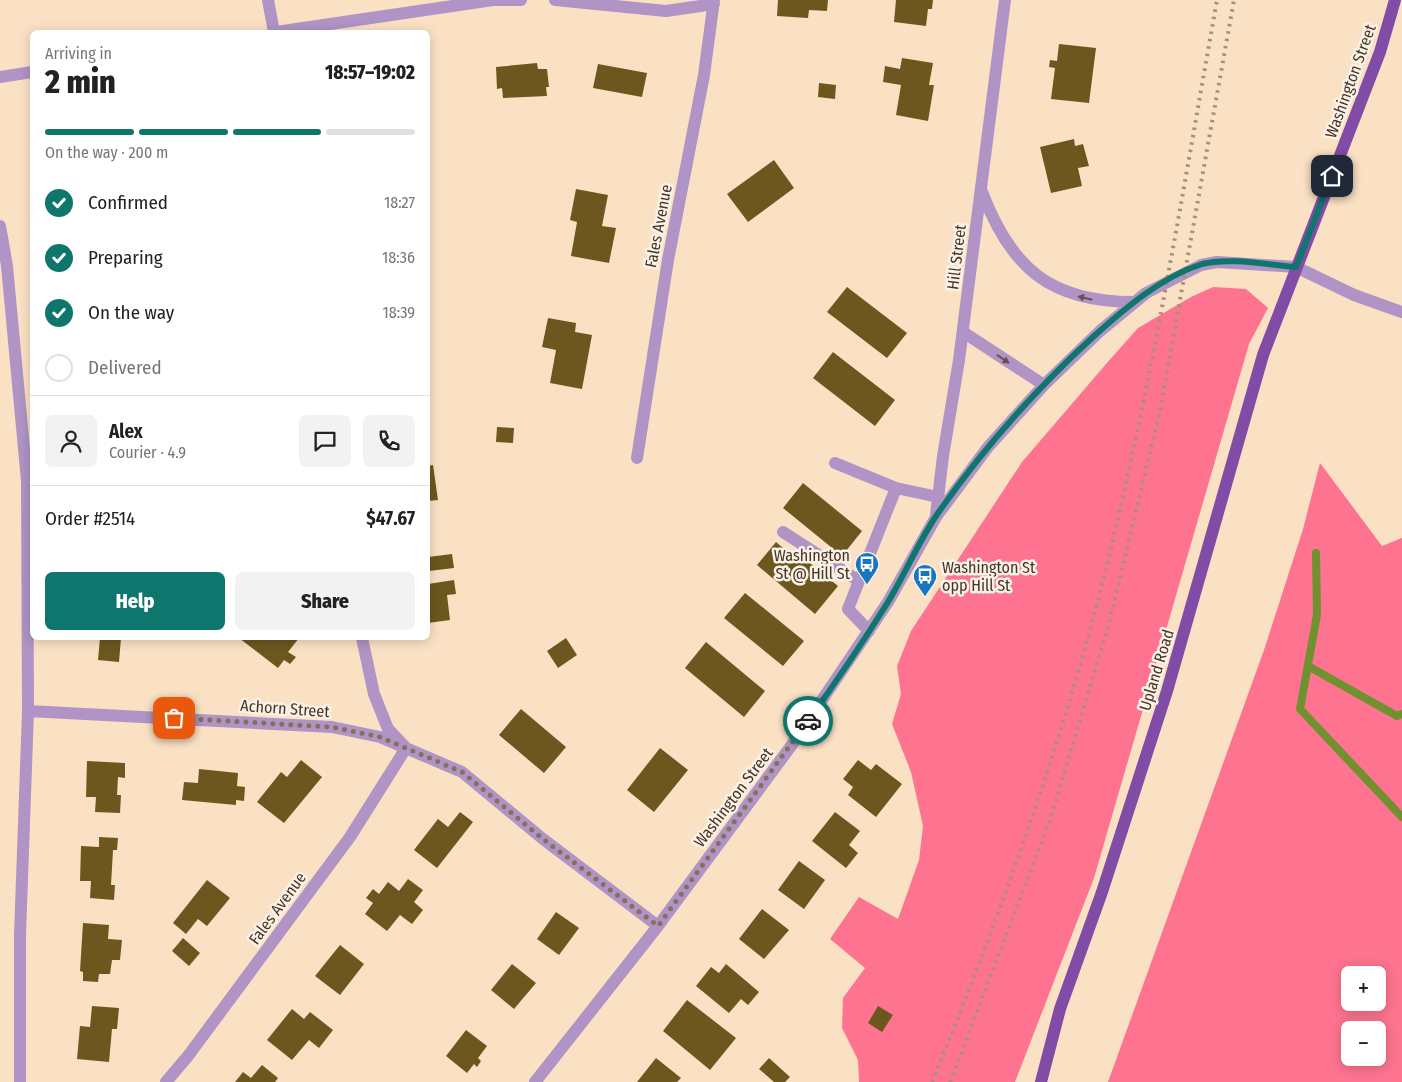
<!DOCTYPE html>
<meta charset="utf-8">
<style>
:root{--surface:#fff;--page:#f2f2f2;--text:#222;--muted:#767676;--line:#e0e0e0;--accent:#0f766e}
body{margin:0;font-family:"Fira Sans Condensed",sans-serif;background:var(--page);color:var(--text);height:100vh;display:flex;flex-direction:column;font-size:19px;white-space:nowrap}
*{box-sizing:border-box;margin:0}
p{font-size:16px;color:var(--muted)}
.icon{flex:none;width:28px;height:28px;fill:none;stroke:currentColor;stroke-width:2;stroke-linecap:round;stroke-linejoin:round}
.map{position:relative;flex:1;overflow:hidden}
.panel{position:absolute;left:30px;top:30px;width:400px;height:610px;display:flex;flex-direction:column;background:var(--surface);border-radius:8px;box-shadow:0 2px 12px #0003}
.panel>*{flex:none}
.fabs{position:absolute;left:1341px;top:966px;display:grid;gap:10px}
.fabs a{display:grid;place-items:center;width:45px;height:45px;border-radius:8px;background:var(--surface);box-shadow:0 2px 12px #0003;font-size:25px}
.pin{position:absolute;display:grid;place-items:center;width:42px;height:42px;color:#fff;margin:-21px;border-radius:10px;box-shadow:0 2px 8px #0006}
.courier{position:absolute;display:grid;place-items:center;width:50px;height:50px;margin:-25px;border:4px solid #0f766e;border-radius:50%;background:#fff;color:#222;box-shadow:0 1px 6px #0007}
.summary em{font-style:normal;font-weight:800}
.summary div{display:flex;flex-direction:column-reverse}
.summary{display:flex;align-items:center;justify-content:space-between;height:85px;padding:0 15px}
h1{font-size:32px;font-weight:800;line-height:38px}
.bar{display:grid;grid-template-columns:repeat(4,1fr);gap:8px 5px;align-content:center;height:60px;padding:0 15px}
.bar i{height:6px;border-radius:4px;background:var(--line)}
.bar .active{background:var(--accent)}
.bar p{grid-column:span 4}
.line{display:flex;align-items:center;gap:12px;padding:0 15px;border-top:1px solid var(--line)}
.line div{flex:1}
.round{display:grid;place-items:center;flex:none;width:52px;height:52px;border-radius:8px;background:var(--page)}
ol{padding:0 15px;list-style:none}
li{display:flex;align-items:center;gap:15px;height:55px}
li p{margin-inline-start:auto}
li .icon{padding:5px;border-radius:50%;background:var(--accent);color:#fff;stroke-width:4}
li:last-child{color:var(--muted)}
li i{width:28px;height:28px;border:2px solid var(--line);border-radius:50%}
.primary-button{display:flex;gap:10px;margin-top:auto;padding:10px 15px}
.primary-button a{flex:1;height:58px;border-radius:8px;background:var(--accent);color:#fff;font-size:20px;font-weight:800;line-height:58px;text-align:center}
.primary-button a+a{background:var(--page);color:var(--text)}
.map>svg:first-child{display:block}
.forest{fill:#fd7390;fill-rule:evenodd}
.lines{fill:none;stroke-linecap:round;stroke-linejoin:round}
.stream{stroke:#71912f;stroke-width:8}
.building{fill:#6c571e}
.minor{stroke:#af94c5;stroke-width:12}
.major{stroke:#804ca5;stroke-width:12}
.rail{stroke:#a69078;stroke-width:4;stroke-dasharray:2.5 5;stroke-linecap:butt}
.oneway{fill:#665253}
.done{stroke:#85715b;stroke-width:5;stroke-dasharray:0 9}
.route{stroke:#0f766e;stroke-width:6}
.labels{text-anchor:middle;stroke-width:5;stroke-linejoin:round;paint-order:stroke}
.street-label{font-size:16px;fill:#463522;stroke:#faf1e8}
.poi-label{font-size:16px;fill:#463522;stroke:#faf1e8;text-anchor:end}
</style>
<div class="map">
<svg width="1402" height="1082" viewBox="0 0 1402 1082">
<rect width="100%" height="100%" fill="#fbe1c4"/>
<path class="forest" d="M1213,287L1246,289L1268,308L1249,344L1094,878L1015,1082H859L858,1060L842,1028L843,998L865,968L830,939L859,897L898,919L919,860L923,826L911,772L892,724L901,694L897,666L911,631L1022,462L1106,364L1138,328L1191,297Z
M1320,463L1382,546L1402,538V1082H1108L1264,650L1303,529ZM1350,975H1378V1002H1350ZM1350,1030H1378V1058H1350Z"/>
<g class="lines">
<path class="stream" d="M1316,553L1317,615L1300,709L1402,817
M1308,666L1397,716L1402,714"/>
</g>
<path class="building" d="M778,0H828L827,11L809,10L808,18L777,16Z
M896,0H933L932,9H928L926,26L894,22Z
M1059,44L1096,48L1089,103L1051,99L1055,68L1049,67L1050,60L1057,61Z
M902,58L933,63L929,85H934L928,121L896,115L901,85L883,82L885,66L900,69Z
M537,63L538,69H547L549,87H546L547,96L503,98L502,88L497,89L496,67Z
M598,64L647,73L642,97L593,88Z
M819,83L836,85L835,99L818,97Z
M1074,139L1075,146L1083,144L1089,166L1078,168L1082,186L1051,193L1040,147Z
M774,160L794,188L748,222L727,194Z
M576,189L608,195L602,226L616,228L609,263L571,256L577,222L570,220Z
M847,287L907,333L887,358L827,312Z
M548,318L576,323L575,332L592,335L582,389L550,383L556,350L542,347Z
M833,352L895,400L875,426L813,378Z
M497,427L514,428L513,443L496,442Z
M433,465L438,500L428,501V466Z
M803,483L862,531L842,556L783,508Z
M776,542L790,554L794,550L838,586L815,614L757,565Z
M452,554L454,568L429,571L428,557Z
M454,580L456,594L447,595L450,620L428,623V584Z
M745,593L804,641L783,666L724,618Z
M100,638H121L119,662L98,660Z
M239,638H299L288,652L296,657L290,664L284,660L278,668Z
M566,638L577,655L558,668L547,651Z
M706,642L765,691L744,717L685,668Z
M521,709L566,747L544,773L499,735Z
M660,748L688,770L654,812L627,790Z
M301,760L322,777L284,823L257,802L281,772L287,777Z
M858,760L871,770L876,764L902,784L876,817L848,795L853,787L843,779Z
M87,761L125,763V778L118,777L117,795H121L120,813L95,812L96,797H86Z
M199,769L238,773L237,786L245,787L244,801L236,800V805L182,800L184,782L198,783Z
M460,812L473,822L437,868L414,850L438,819L448,827Z
M835,812L860,831L849,845L858,853L846,868L812,841Z
M99,837L118,838L117,850H113L111,885H115L114,900L90,898L91,881H80L81,846L99,847Z
M799,861L825,880L804,909L778,890Z
M408,879L423,890L414,902L423,910L412,924L400,915L387,931L365,914L373,903L366,898L373,889L379,894L388,882L399,891Z
M207,880L230,898L207,926L198,919L186,934L173,923Z
M762,909L789,930L764,959L739,939Z
M556,912L579,928L559,955L537,939Z
M83,923L109,925L108,939L122,940L120,960H112L110,974H99L98,982L83,981V972L80,971Z
M183,938L200,953L189,966L172,951Z
M340,945L364,964L340,995L315,976Z
M512,964L536,983L514,1009L491,990Z
M726,964L759,992L748,1005L741,999L729,1013L696,986L711,967L719,973Z
M687,1000L736,1038L710,1070L663,1031Z
M92,1006L119,1008L117,1029H112L109,1062L77,1059L80,1026L90,1027Z
M878,1006L893,1015L882,1032L868,1023Z
M292,1009L304,1019L310,1012L333,1030L319,1048L309,1040L292,1060L267,1040Z
M466,1030L487,1046L478,1058L481,1061L477,1067L474,1064L467,1073L446,1056Z
M656,1058L681,1078L677,1082H637Z
M769,1058L790,1077L785,1082H774L759,1069Z
M262,1065L278,1078L275,1082H235L243,1072L251,1078Z"/>
<g class="lines">
<path class="minor" d="M268,0L274,32
M555,0L666,11L714,4
M276,32L493,0H521
M0,77L32,72
M982,192C1011,268 1050,302 1134,302
M0,226L7,266L27,481L28,711L20,935V1082
M963,332L1044,385
M637,458L668,260L704,75L714,0
M835,463L896,488L938,497
M936,515L943,456L959,360L1005,0
M783,532L859,581L896,488
M859,581L848,609L869,631
M28,711L332,727L380,737L462,772L543,839L658,926
M166,1082L188,1056L350,837L406,748L388,729L374,694L362,638
M535,1082L658,926L791,746L888,602L936,517L988,447L1044,385L1100,331L1146,293L1201,265L1217,262L1296,267L1354,295L1402,312"/>
<path class="major" d="M1041,1082L1060,1009L1102,892L1167,691L1263,355L1380,52L1395,0"/>
<path class="rail" d="M932,1082C994,931 1050,777 1093,619C1147,415 1180,207 1217,0
M950,1082L1051,817L1109,623L1160,411L1234,0"/>
</g>
<defs><path id="oneway-solid" d="M-6-.8H1V-3.2L6.5 0L1 3.2V.8H-6Z" transform="scale(1.25)"/></defs>
<g class="oneway">
<use href="#oneway-solid" transform="translate(1085 298) rotate(-167)"/>
<use href="#oneway-solid" transform="translate(1003 359) rotate(34)"/>
</g>
<g class="lines">
<path class="done" d="M174,718L332,727L380,737L406,748L462,772L543,839L658,926L808,721"/>
<path class="route" d="M808,721C836,682 863,642 888,602C905,574 918,543 936,516C981,451 1035,390 1093,337C1124,309 1161,277 1202,264C1229,257 1269,265 1296,267L1332,176"/>
</g>
<defs>
<g id="bus-pin" transform="scale(1.25)"><path d="M0 17L-7.5 6A9.5 9.5 0 1 1 7.5 6Z" fill="#1676c2" stroke="#faf1e8"/><path d="M-5-6H5V4H4V6H2V4H-2V6H-4V4H-5ZM-3.5-4V0h7V-4ZM-3.5 1.2v1.5H-2V1.2ZM2 1.2v1.5H3.5V1.2Z" fill="#fff"/></g>
</defs>
<g fill-rule="evenodd">
<use href="#bus-pin" x="867" y="564"/>
<use href="#bus-pin" x="925" y="576"/>
</g>
<g class="labels">
<g class="street-label">
<text transform="translate(1350 81) rotate(-70)" y="6">Washington Street</text>
<text transform="translate(658 226) rotate(-79)" y="6">Fales Avenue</text>
<text transform="translate(956 257) rotate(-83)" y="6">Hill Street</text>
<text transform="translate(1156 670) rotate(-73)" y="6">Upland Road</text>
<text transform="translate(285 708) rotate(4)" y="6">Achorn Street</text>
<text transform="translate(733 797) rotate(-53)" y="6">Washington Street</text>
<text transform="translate(277 908) rotate(-54)" y="6">Fales Avenue</text>
</g>
<g class="poi-label">
<text x="850" y="561">Washington<tspan x="850" dy="18">St @ Hill St</tspan></text>
<text x="942" y="573" text-anchor="start">Washington St<tspan x="942" dy="18">opp Hill St</tspan></text>
</g>
</g>
</svg>
<div class="fabs">
<a>+</a>
<a>−</a>
</div>
<div class="pin" style="left:174px;top:718px;background:#ea580c"><svg class="icon" aria-label="bag" viewBox="0 0 24 24"><path d="M5 8h14l-1 12H6zM9 8a3 3 0 0 1 6 0"/></svg></div>
<div class="pin" style="left:1332px;top:176px;background:#1f2937"><svg class="icon" aria-label="home" viewBox="0 0 24 24"><path d="M3 11l9-7 9 7M6 9v11h12V9"/></svg></div>
<div class="courier" style="left:808px;top:721px"><svg class="icon" aria-label="car" viewBox="0 0 24 24"><path d="M5 17H2v-5l4-1 3-4h7l3 4 3 1v5h-3M9 17h6M6 11h13"/><circle cx="7" cy="17" r="2"/><circle cx="17" cy="17" r="2"/></svg></div>
<section class="panel">
<div class="summary"><div><h1>2 min</h1><p>Arriving in</p></div><em>18:57–19:02</em></div>
<div class="bar"><i class="active"></i><i class="active"></i><i class="active"></i><i></i><p>On the way · 200 m</p></div>
<ol>
<li><svg class="icon" aria-label="check" viewBox="0 0 24 24"><path d="M5 12l5 5 9-10"/></svg>Confirmed<p>18:27</p></li>
<li><svg class="icon" aria-label="check" viewBox="0 0 24 24"><path d="M5 12l5 5 9-10"/></svg>Preparing<p>18:36</p></li>
<li><svg class="icon" aria-label="check" viewBox="0 0 24 24"><path d="M5 12l5 5 9-10"/></svg>On the way<p>18:39</p></li>
<li><i></i>Delivered</li>
</ol>
<div class="line" style="height:90px"><a class="round"><svg class="icon" aria-label="person" viewBox="0 0 24 24"><circle cx="12" cy="8" r="4"/><path d="M4 21q1-7 8-7t8 7"/></svg></a><div><b>Alex</b><p>Courier · 4.9</p></div><a class="round"><svg class="icon" aria-label="chat" viewBox="0 0 24 24"><path d="M4 5h16v11H9l-5 4z"/></svg></a><a class="round"><svg class="icon" aria-label="phone" viewBox="0 0 24 24"><path d="M5 4h4l2 5-3 2q2 4 5 5l2-3 5 2v4C11 20 4 13 5 4z"/></svg></a></div>
<div class="line" style="height:65px"><div>Order #2514</div><b>$47.67</b></div>
<div class="primary-button"><a>Help</a><a>Share</a></div>
</section>
</div>
